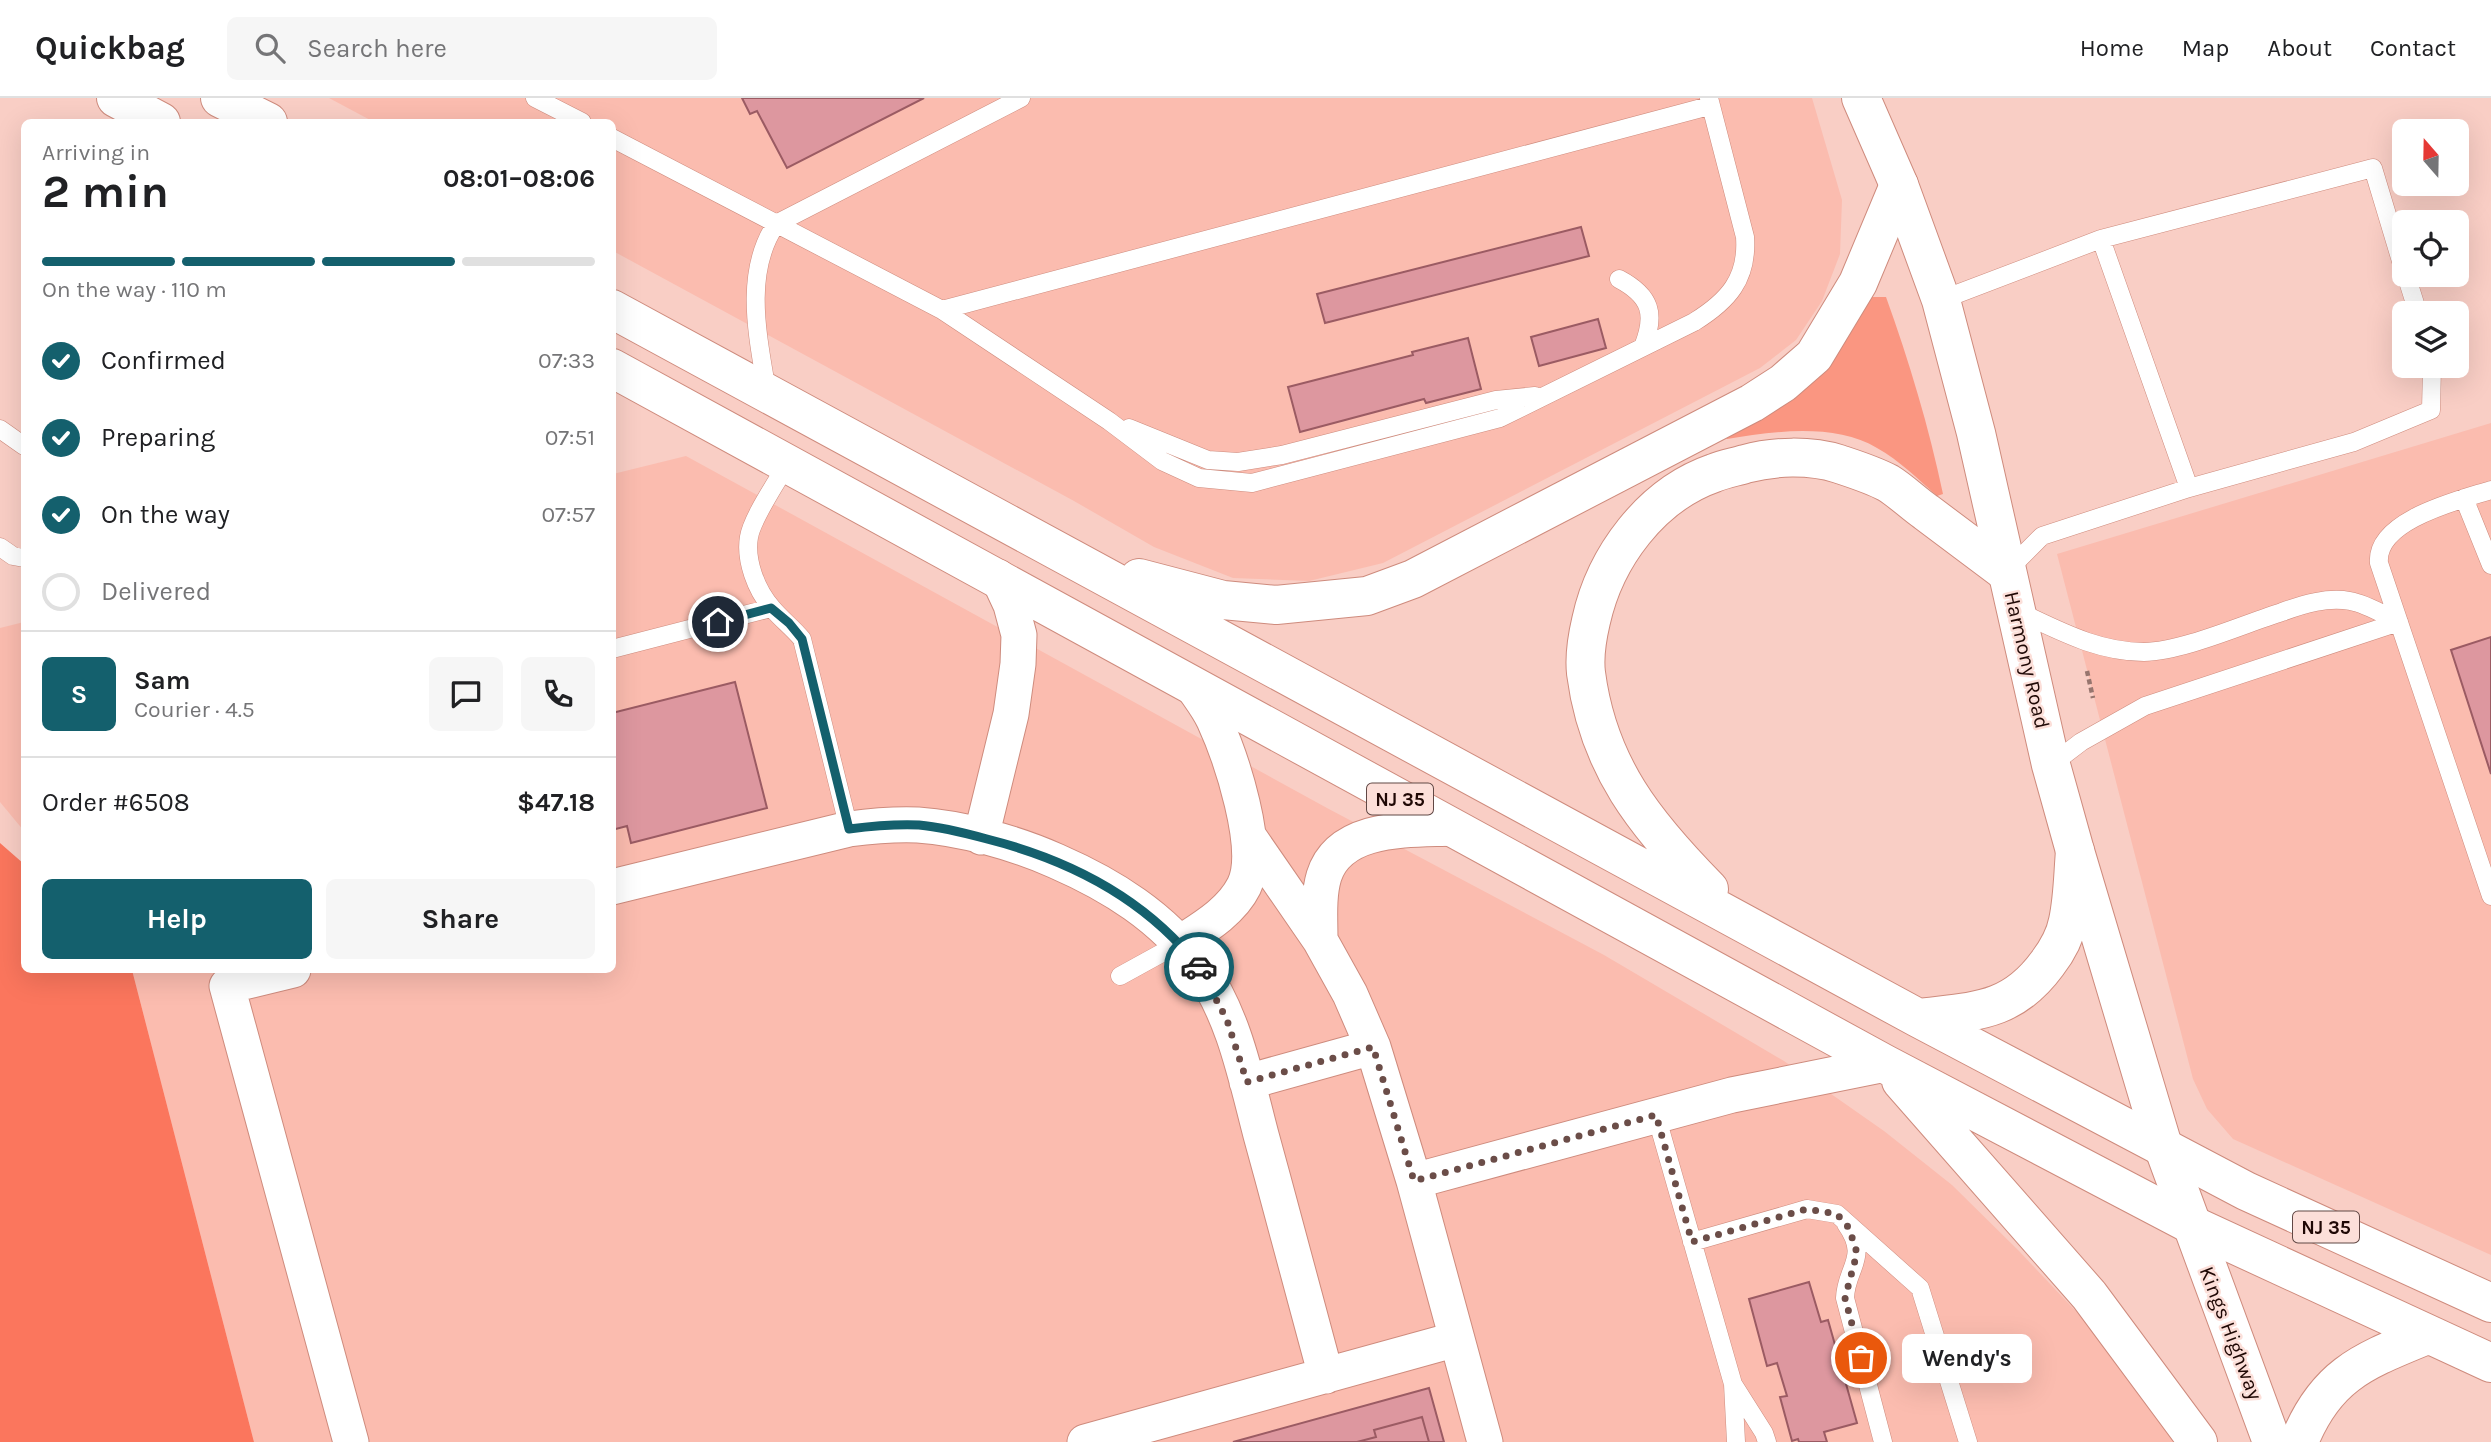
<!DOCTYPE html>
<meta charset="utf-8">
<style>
:root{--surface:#fff;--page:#f6f6f6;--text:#202124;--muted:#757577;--line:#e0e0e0;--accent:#14606d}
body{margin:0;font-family:Karla,sans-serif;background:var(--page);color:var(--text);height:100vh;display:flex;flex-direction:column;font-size:26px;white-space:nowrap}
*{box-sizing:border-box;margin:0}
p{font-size:23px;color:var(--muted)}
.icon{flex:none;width:38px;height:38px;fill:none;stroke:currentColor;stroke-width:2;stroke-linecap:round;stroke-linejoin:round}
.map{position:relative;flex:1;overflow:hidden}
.details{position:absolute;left:21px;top:21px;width:595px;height:854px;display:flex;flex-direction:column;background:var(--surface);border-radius:10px;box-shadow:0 7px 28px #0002}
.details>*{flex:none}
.needle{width:46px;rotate:340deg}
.buttons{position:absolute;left:2392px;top:21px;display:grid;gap:14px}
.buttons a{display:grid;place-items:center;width:77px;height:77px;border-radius:10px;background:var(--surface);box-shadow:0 7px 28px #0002;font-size:35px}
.pin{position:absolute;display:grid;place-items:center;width:60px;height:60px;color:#fff;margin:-30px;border:4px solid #fff;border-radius:50%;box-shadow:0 2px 7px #0007}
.courier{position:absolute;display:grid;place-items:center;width:70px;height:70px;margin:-35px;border:5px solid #14606d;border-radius:50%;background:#fff;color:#222;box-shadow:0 2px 9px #0007}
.bubble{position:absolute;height:49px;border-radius:10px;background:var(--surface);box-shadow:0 7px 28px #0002;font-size:23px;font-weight:700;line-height:49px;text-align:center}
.head em{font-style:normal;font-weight:700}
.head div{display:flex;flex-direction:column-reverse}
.head{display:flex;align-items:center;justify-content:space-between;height:119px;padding:0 21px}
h1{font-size:46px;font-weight:700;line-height:52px}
.bar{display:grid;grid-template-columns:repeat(4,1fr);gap:10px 7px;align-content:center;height:84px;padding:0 21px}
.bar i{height:9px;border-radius:5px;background:var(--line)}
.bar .selected{background:var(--accent)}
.bar p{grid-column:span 4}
.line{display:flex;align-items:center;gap:18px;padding:0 21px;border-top:2px solid var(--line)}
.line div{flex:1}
.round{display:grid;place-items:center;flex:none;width:74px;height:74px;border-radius:10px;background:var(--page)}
ol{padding:0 21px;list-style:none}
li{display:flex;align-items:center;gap:21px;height:77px}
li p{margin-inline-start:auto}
li .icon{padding:7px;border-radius:50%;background:var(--accent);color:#fff;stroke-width:4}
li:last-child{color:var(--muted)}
li i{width:38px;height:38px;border:4px solid var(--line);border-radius:50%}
.cta{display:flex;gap:14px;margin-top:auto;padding:14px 21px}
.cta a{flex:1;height:80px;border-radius:10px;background:var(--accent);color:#fff;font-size:28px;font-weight:700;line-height:80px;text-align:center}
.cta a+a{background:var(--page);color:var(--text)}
header{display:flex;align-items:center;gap:42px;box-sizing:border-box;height:98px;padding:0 35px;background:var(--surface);border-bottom:2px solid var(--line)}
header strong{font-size:33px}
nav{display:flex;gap:38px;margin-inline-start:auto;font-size:24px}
.search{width:490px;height:63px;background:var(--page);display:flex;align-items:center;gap:18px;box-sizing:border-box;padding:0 24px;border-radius:10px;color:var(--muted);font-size:26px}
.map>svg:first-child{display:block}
.built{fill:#fbbcaf}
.green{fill:#fa9681}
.forest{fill:#fb765d}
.building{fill:#dd979f;stroke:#9b5b63;stroke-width:2}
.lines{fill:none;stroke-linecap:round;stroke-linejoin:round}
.lane-casing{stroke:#ce8b7d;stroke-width:19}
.street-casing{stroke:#ce8b7d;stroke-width:37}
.secondary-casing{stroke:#ce8b7d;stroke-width:40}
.highway-casing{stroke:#ce8b7d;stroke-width:40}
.path{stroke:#97756e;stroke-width:4.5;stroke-dasharray:5 3.5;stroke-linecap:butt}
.lane{stroke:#fff;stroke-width:18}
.street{stroke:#fff;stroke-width:35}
.secondary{stroke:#fff;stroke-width:38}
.highway{stroke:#fff;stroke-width:38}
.done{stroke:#6b4d48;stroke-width:7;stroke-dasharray:0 12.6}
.route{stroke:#14606d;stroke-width:9}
.labels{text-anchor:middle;stroke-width:5;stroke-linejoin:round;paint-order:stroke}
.shield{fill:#fcdfd9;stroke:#614845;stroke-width:2}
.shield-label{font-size:19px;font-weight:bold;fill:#1f0805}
.street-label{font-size:21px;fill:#1f0805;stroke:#fcdfd9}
</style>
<header>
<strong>Quickbag</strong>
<div class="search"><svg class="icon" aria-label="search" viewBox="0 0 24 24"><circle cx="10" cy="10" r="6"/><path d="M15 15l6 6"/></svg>Search here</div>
<nav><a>Home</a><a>Map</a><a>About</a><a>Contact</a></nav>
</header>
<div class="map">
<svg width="2491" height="1344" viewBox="0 0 2491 1344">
<rect width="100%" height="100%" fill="#f9cec5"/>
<path class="built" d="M329,0H1812L1842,102L1840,156L1822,203L1796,242L1760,270L1383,465L1309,483L1233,480L1154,449L1074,403L613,153L612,24H374Z
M2491,325V1157L2233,1041L2207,1011L2193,981L2057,456Z
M686,358L1327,710L1604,857L1784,963L1884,1033L1952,1087L2019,1153L2087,1225L2178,1344H254L132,872H612L613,376Z
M24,524V733L0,704V530Z"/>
<path class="green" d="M1872,199H1886C1909,263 1929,329 1943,396L1937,398C1918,381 1900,363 1877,350C1836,325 1773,333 1727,341L1724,334L1826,267L1848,239Z"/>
<path class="forest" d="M0,745L24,766V872H132L254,1344H0Z"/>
<path class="building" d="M742,0H924L787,70L757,13L750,16Z
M1581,129L1589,158L1325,225L1317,196Z
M1598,221L1606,250L1539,268L1531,239Z
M1468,240L1481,291L1426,305L1424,301L1300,334L1288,289L1413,257L1412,254Z
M2491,539V676L2451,552Z
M735,584L767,710L631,745L627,728L612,732V615Z
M1809,1184L1821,1224L1828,1222L1857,1325L1824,1334L1827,1344H1799L1798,1341L1792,1343L1780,1299L1787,1298L1777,1265L1767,1268L1749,1201Z
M1429,1290L1444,1344H1429L1422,1319L1374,1332L1376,1339L1357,1344H1233Z
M1422,1319L1429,1344H1357L1376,1339L1374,1332Z"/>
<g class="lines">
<g class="lane-casing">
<path id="lane" d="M535,0L582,24
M612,40L942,212L1109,323L1162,363L1199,380L1252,385L1500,320L1694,224C1728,203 1748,181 1745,139L1709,0
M2101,141L2189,390
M2406,177L2418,215
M1619,181C1651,198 1656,216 1643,249
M1941,202L2101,141L2373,70L2404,173
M942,212L1709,8
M767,294C758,239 743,175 776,126L1021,0
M1129,330L1208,362L1238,364L1282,357L1496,302L1535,298
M0,331L24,348
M787,366C777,384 752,420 749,439C745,462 756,492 772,510C781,521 792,529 802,541L849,731
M2491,392C2460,402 2375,422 2379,465L2491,798
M2464,400L2491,467
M0,449L13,458L24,460
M2006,474L2042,438L2189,390L2354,344L2431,312L2432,268
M2017,513C2058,532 2097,554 2144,554C2181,554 2244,526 2282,514C2304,506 2327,499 2350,503C2367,506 2384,517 2399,524
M612,551L771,510
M2051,667L2081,644L2145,608L2399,524
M1120,878L1180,845
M1656,1017L1733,1286L1736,1344
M1846,1126C1870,1160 1846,1169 1845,1200L1883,1344
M1692,1144L1807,1111L1837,1116L1920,1190L1968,1344
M1733,1286L1764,1335L1767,1344"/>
</g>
<g class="street-casing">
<path id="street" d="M981,739L1011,616L1018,566L1019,537L1011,507L998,479
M1249,739L1320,842L1350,896L1373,949L1414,1083L1485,1344
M612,789L849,731C872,728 895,726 918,727C962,730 1016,745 1056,763C1111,787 1163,819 1199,869C1234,917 1246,980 1261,1037C1283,1117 1304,1197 1326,1278
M1320,842C1320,821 1318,798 1324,778C1340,727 1411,732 1452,730
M1180,845C1203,830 1231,814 1244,788C1262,751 1231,659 1214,622C1208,609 1199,598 1191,586
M293,872L227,888L351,1344
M1247,984L1373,949
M1414,1083L1732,997L1885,966
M1085,1344L1457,1241"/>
</g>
<g class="secondary-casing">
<path id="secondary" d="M1861,0L1899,87L1941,202L1976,335L2051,667L2075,753L2163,1048L2272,1344"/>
</g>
<g class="highway-casing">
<path id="highway" d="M116,0L161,24
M220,0L268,24
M612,211L1918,920L2246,1093L2491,1205
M612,270L1885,966L2190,1126L2491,1265
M1139,480L1223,502L1276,507L1367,498L1413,481L1752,305L1783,285L1814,258L1858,185L1899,87
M1709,791C1645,726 1598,668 1586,575C1584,557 1587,540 1591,523C1605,459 1651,397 1714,375C1724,371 1735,369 1745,366C1774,358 1810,357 1839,366C1854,371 1873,377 1888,385C1901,393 1913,405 1926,414C1953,434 1979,454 2006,474
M1918,920C1974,913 2011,915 2047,866C2057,853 2065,839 2068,823C2073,800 2073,776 2075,753
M1901,983L2089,1197L2198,1344
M2299,1344C2326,1276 2364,1263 2427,1237"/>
</g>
<path class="path" d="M2087,573L2093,600"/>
<use href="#lane" class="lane"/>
<use href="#street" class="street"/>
<use href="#secondary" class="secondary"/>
<use href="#highway" class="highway"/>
</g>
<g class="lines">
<path class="done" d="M1199,869L1227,922L1247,984L1373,949L1414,1083L1656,1017L1692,1144L1807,1111L1837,1116L1849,1130L1857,1155L1845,1200L1861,1260"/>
<path class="route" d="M718,524L771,510L789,525L802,541L849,731C872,728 895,726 919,727C942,729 965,735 987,741C1070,762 1146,801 1199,869"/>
</g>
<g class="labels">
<g class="shield">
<rect x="1367" y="685.5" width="66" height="31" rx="5"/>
<rect x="2293" y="1113.5" width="66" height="31" rx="5"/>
</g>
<g class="shield-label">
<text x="1400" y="708">NJ 35</text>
<text x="2326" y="1136">NJ 35</text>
</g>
<g class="street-label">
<text transform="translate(2027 562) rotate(77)" y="7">Harmony Road</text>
<text transform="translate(2231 1235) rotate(69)" y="7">Kings Highway</text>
</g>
</g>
</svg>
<div class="buttons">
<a><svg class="needle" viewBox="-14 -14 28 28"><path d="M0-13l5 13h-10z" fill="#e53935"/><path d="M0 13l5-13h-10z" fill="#757577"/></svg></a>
<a><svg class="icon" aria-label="locate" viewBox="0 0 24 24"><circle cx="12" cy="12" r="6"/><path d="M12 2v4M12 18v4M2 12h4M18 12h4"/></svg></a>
<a><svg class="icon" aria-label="layers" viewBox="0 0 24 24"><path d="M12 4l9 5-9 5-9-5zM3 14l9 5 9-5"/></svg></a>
</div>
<div class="pin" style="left:1861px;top:1260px;background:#ea580c"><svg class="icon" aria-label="bag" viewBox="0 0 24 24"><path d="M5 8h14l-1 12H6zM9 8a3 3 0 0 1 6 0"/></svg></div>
<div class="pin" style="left:718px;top:524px;background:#1f2937"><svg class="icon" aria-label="home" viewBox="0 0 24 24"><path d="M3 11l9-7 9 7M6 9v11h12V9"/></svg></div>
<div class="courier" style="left:1199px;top:869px"><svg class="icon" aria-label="car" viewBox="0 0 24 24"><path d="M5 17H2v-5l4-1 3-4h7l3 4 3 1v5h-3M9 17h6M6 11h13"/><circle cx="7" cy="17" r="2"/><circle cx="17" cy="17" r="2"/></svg></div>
<div class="bubble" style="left:1902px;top:1236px;width:130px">Wendy's</div>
<section class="details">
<div class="head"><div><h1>2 min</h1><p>Arriving in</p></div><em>08:01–08:06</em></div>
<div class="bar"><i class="selected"></i><i class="selected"></i><i class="selected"></i><i></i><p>On the way · 110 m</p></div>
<ol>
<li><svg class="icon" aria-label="check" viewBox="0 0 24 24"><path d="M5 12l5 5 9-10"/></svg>Confirmed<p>07:33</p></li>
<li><svg class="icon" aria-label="check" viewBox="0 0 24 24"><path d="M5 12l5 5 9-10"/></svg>Preparing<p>07:51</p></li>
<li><svg class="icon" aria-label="check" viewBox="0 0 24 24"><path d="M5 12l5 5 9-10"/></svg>On the way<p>07:57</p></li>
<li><i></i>Delivered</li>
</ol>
<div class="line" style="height:126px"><b class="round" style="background:var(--accent);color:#fff">S</b><div><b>Sam</b><p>Courier · 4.5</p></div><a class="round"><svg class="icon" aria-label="chat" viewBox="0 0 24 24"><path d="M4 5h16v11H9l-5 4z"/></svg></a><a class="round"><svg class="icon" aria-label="phone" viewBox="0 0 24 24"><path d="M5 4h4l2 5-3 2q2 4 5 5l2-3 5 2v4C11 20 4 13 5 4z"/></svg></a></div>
<div class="line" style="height:91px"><div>Order #6508</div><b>$47.18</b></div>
<div class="cta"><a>Help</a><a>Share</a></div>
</section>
</div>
